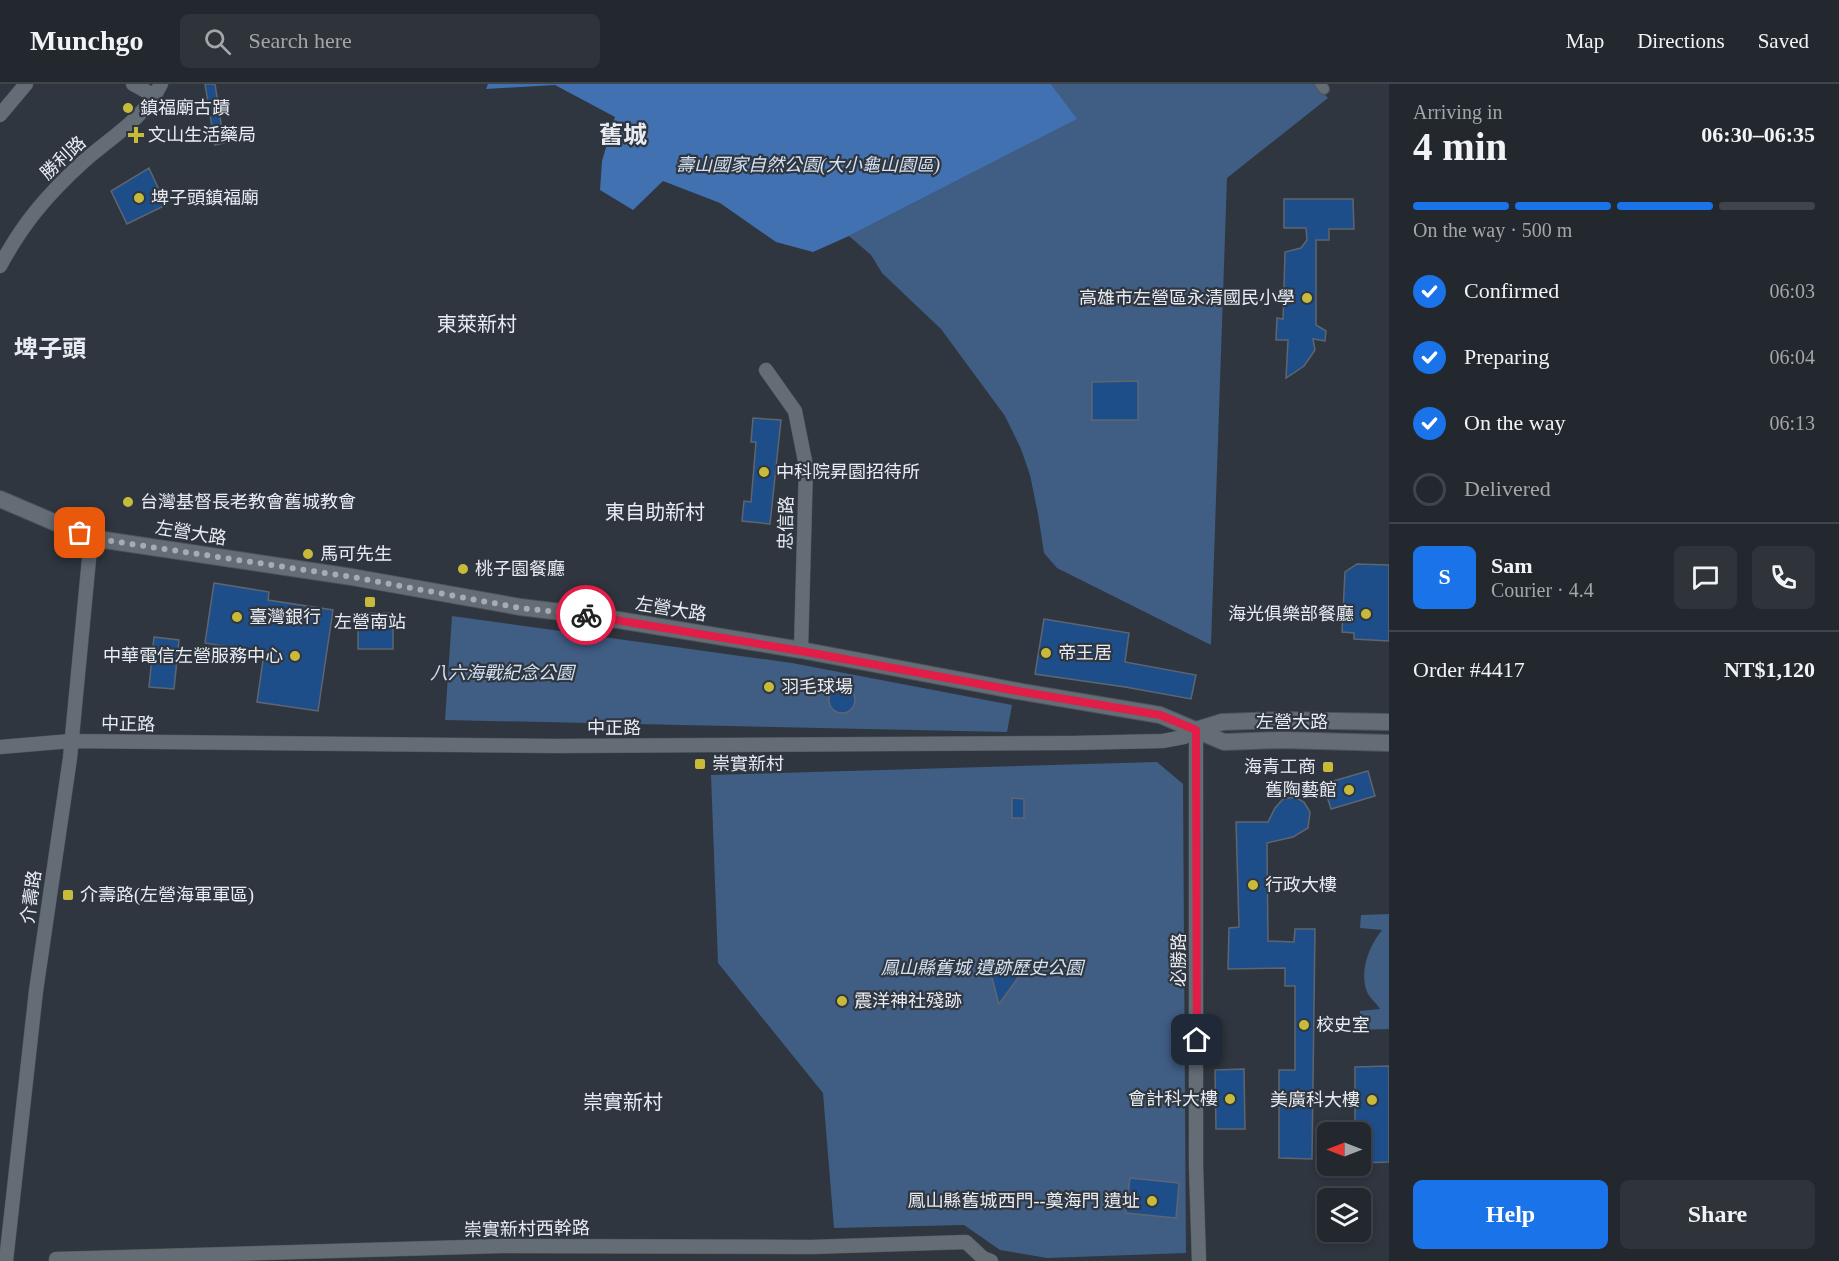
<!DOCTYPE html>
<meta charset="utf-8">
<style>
:root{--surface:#23282f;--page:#2f343b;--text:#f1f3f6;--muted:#a3a6aa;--line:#40444b;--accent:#1a73e8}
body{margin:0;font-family:"Times New Roman","Noto Sans TC",serif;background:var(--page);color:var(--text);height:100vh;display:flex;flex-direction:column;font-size:22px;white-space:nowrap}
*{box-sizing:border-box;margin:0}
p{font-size:20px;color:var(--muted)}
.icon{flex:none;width:33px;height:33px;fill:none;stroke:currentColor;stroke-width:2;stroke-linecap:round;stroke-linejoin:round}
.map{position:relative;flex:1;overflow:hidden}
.details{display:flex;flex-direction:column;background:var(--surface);width:450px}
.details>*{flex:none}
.needle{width:39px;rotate:270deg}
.buttons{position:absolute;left:1317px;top:1038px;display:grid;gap:12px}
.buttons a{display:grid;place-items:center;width:54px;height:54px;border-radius:9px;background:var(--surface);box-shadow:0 3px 9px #0003,0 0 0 2px var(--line);font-size:30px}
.pin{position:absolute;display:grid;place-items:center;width:51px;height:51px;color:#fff;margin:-26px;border-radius:12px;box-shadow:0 3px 9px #0006}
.courier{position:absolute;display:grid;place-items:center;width:60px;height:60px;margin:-30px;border:4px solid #e11d48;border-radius:50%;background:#fff;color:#222;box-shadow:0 2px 8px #0007}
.headline em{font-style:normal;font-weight:700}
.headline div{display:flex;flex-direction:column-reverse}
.headline{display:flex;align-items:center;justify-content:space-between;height:102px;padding:0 24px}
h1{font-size:39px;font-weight:700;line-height:45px}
.bar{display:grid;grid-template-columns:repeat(4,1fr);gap:9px 6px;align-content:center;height:72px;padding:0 24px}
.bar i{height:8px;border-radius:4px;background:var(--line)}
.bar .active{background:var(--accent)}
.bar p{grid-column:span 4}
.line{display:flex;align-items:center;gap:15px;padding:0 24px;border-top:2px solid var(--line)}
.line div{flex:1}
.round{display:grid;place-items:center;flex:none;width:63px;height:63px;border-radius:9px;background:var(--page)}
ol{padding:0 24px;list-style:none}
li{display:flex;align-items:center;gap:18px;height:66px}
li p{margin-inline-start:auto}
li .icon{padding:6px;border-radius:50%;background:var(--accent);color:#fff;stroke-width:4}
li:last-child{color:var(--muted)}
li i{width:33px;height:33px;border:3px solid var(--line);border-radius:50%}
.action{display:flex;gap:12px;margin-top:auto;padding:12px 24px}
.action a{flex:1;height:69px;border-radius:9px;background:var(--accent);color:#fff;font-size:24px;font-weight:700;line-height:69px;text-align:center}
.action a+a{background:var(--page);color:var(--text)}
header{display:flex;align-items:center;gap:36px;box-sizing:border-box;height:84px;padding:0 30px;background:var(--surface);border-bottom:2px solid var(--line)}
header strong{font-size:28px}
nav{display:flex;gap:33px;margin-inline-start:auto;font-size:21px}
.search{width:420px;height:54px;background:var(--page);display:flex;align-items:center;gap:15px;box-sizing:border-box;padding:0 21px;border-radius:9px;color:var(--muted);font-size:22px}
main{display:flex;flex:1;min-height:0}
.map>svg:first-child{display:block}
.green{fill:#405d84}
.forest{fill:#4171b0}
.building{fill:#1e4e8a;stroke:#5e656f;stroke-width:1.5}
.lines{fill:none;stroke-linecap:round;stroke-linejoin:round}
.pedestrian-casing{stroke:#4d535a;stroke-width:12}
.minor-casing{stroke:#4d535a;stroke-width:15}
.tertiary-casing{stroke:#4d535a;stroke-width:18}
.pedestrian{stroke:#646c75;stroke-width:10}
.minor{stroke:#646c75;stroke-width:14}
.tertiary{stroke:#646c75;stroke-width:16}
.done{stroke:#a7acb3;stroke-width:6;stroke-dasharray:0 10.8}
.route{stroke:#e11d48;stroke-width:8}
.poi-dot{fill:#c8bb3b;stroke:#2f363f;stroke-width:2}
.labels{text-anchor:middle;stroke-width:4.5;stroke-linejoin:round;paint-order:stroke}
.poi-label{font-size:18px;fill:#e8ecf2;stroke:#2f363f;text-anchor:start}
.street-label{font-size:18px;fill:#e8ecf2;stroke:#2f363f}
.park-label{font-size:18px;font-style:italic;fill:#d3e1f2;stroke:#2f363f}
.neighbourhood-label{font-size:20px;fill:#e8ecf2;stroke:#2f363f}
.district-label{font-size:24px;font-weight:bold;fill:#e8ecf2;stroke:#2f363f}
</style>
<header>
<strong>Munchgo</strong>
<div class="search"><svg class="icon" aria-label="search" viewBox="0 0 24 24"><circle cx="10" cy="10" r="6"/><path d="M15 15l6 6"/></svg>Search here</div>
<nav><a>Map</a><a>Directions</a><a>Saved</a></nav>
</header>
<main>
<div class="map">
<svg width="1389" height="1177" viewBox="0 0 1389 1177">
<rect width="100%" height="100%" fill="#2f363f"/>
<path class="green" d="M1051,0H1315L1328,14L1227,94L1211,561L1057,484L1044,469L1038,430L1030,391L1021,365L1005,332L941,245L882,189L871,171L849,152L1076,35Z
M452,532L792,579L1012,621L1007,648L445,636Z
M1157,678L1183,700L1186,1169L1047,1174L1000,1166L964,1141L834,1144L823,1009L718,879L711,691Z
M1389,830V945L1359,946L1360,927L1380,925C1377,920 1371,915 1368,910C1358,889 1369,862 1382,846L1360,844L1361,831Z"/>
<path class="forest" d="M488,0H1051L1077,35L849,152L813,168L776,158L720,119L663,97L633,126L600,106L602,77L615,33L555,1L486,5Z"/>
<path class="building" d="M205,0H215L224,59L215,61Z
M149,84L166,121L127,140L111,107Z
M1284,115H1353L1354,145H1329V156H1316V241L1326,247L1325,257L1313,255L1315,266L1304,282L1286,294L1288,256H1276L1277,234L1283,235L1285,168L1301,164L1307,156L1306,144H1284Z
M1138,297V336H1092V298Z
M753,334L781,336L770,440L742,437L744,417L751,418L756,358H751Z
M1357,480L1389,481V557L1354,555V549L1342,548L1345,488Z
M214,499L269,508L268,516L333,526L318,627L257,618L264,569L205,559Z
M358,529H393V565H358Z
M1044,535L1129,549L1125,578L1196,591L1191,615L1125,603L1035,590Z
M154,553L179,556L174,605L149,603Z
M829 616a13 13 0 1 1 26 0a13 13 0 1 1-26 0Z
M1368,687L1375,712L1331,725L1323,700Z
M1295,713L1304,718L1310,728L1308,744L1293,753L1267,759L1268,857L1294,858L1295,845H1315L1312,1075L1279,1074V986H1295V902H1285V884L1228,885L1229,844L1239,843L1236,738H1268L1275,724L1283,715Z
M1012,714L1024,715V734H1012Z
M991,890L1020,891L999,920Z
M1389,982V1078L1360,1079V1048H1355V983Z
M1244,985L1245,1045H1216L1215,986Z
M1130,1094L1179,1099L1176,1134L1126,1129Z"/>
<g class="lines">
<g class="pedestrian-casing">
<path id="pedestrian" d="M1320,0L1324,5"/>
</g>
<g class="minor-casing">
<path id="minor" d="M133,0L155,12
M0,31L26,0
M0,182C23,139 47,111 83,78C111,53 144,35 161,0
M766,286L795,327L806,382L801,566
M0,663L71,657L555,662L1073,659L1163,657L1184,653L1196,646V1082L1199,1177
M56,1175L502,1162L811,1163L966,1158L983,1174L991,1177
M6,1177L36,907L70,674L91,454"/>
</g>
<g class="tertiary-casing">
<path id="tertiary" d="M0,415L91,454L352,493L520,523L594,532L801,566L1023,608L1160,631L1224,658L1282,656L1389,659
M1196,646L1222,638L1282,636L1389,638"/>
</g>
<use href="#pedestrian" class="pedestrian"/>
<use href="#minor" class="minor"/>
<use href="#tertiary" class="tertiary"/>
</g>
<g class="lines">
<path class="done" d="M80,449L91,454L352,493L520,524L586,531"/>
<path class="route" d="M586,531L801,567L1023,608L1160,631L1196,646L1197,956"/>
</g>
<g class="poi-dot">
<circle cx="128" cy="24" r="6"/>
<path d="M133 42h6v6h6v6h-6v6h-6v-6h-6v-6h6z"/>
<circle cx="139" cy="114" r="6"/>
<circle cx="1307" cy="214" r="6"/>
<circle cx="764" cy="388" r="6"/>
<circle cx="128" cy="418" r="6"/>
<circle cx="308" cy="470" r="6"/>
<circle cx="463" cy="485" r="6"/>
<rect x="364" y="512" width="12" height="12" rx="3"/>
<circle cx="1366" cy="530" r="6"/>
<circle cx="237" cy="533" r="6"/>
<circle cx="1046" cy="569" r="6"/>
<circle cx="295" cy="572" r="6"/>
<circle cx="769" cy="603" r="6"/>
<rect x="694" y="674" width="12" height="12" rx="3"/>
<rect x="1322" y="677" width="12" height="12" rx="3"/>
<circle cx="1349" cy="706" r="6"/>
<circle cx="1253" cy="801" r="6"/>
<rect x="62" y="805" width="12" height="12" rx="3"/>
<circle cx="842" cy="917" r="6"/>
<circle cx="1304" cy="941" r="6"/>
<circle cx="1230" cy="1015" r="6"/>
<circle cx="1372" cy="1016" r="6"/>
<circle cx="1152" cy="1117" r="6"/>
</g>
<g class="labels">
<g class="poi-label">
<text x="140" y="30">鎮福廟古蹟</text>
<text x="148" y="57">文山生活藥局</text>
<text x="151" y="120">埤子頭鎮福廟</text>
<text x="1295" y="220" text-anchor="end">高雄市左營區永清國民小學</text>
<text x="776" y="394">中科院昇園招待所</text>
<text x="140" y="424">台灣基督長老教會舊城教會</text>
<text x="320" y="476">馬可先生</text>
<text x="475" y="491">桃子園餐廳</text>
<text x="1354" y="536" text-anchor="end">海光俱樂部餐廳</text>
<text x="249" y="539">臺灣銀行</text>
<text x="370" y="544" text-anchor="middle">左營南站</text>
<text x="1058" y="575">帝王居</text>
<text x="283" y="578" text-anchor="end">中華電信左營服務中心</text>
<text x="781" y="609">羽毛球場</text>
<text x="712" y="686">崇實新村</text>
<text x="1316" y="689" text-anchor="end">海青工商</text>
<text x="1337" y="712" text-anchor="end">舊陶藝館</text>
<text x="1265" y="807">行政大樓</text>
<text x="80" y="817">介壽路(左營海軍軍區)</text>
<text x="854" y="923">震洋神社殘跡</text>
<text x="1316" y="947">校史室</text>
<text x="1218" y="1021" text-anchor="end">會計科大樓</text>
<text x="1360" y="1022" text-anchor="end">美廣科大樓</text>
<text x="1140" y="1123" text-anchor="end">鳳山縣舊城西門--奠海門 遺址</text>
</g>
<g class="street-label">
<text transform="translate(63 74) rotate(-43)" y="6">勝利路</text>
<text transform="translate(786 439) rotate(-89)" y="6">忠信路</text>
<text transform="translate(191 449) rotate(9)" y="6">左營大路</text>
<text transform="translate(671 525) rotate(9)" y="6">左營大路</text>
<text x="1292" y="644">左營大路</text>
<text transform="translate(128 640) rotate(1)" y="6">中正路</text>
<text x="614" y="650">中正路</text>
<text transform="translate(31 813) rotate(-82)" y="6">介壽路</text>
<text transform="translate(1179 876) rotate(-90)" y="6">必勝路</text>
<text transform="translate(527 1145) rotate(-1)" y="6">崇實新村西幹路</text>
</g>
<g class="park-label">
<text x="808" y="87">壽山國家自然公園(大小龜山園區)</text>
<text x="502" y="595">八六海戰紀念公園</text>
<text x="982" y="890">鳳山縣舊城 遺跡歷史公園</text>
</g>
<g class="neighbourhood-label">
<text x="477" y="247">東萊新村</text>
<text x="655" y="435">東自助新村</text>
<text x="623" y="1025">崇實新村</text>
</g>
<g class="district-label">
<text x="623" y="59">舊城</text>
<text x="50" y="273">埤子頭</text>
</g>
</g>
</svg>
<div class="buttons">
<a><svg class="needle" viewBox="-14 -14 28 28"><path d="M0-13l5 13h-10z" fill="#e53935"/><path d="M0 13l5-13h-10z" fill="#a3a6aa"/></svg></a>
<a><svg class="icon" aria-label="layers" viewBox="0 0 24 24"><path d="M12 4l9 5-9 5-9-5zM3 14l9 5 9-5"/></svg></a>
</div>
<div class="pin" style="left:80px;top:449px;background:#ea580c"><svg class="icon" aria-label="bag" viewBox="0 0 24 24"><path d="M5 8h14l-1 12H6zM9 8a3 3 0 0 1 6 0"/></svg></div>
<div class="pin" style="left:1197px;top:956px;background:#1f2937"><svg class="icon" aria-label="home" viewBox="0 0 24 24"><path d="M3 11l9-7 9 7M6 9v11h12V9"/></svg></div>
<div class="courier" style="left:586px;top:531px"><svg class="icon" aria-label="bike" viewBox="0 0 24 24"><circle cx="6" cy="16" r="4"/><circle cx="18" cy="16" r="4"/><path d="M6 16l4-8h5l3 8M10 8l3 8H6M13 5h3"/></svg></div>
</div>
<section class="details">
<div class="headline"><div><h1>4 min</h1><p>Arriving in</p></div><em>06:30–06:35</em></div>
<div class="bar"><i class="active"></i><i class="active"></i><i class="active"></i><i></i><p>On the way · 500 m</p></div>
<ol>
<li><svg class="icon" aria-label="check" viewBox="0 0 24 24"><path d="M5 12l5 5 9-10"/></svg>Confirmed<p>06:03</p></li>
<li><svg class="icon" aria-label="check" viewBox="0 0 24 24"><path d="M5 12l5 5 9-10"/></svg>Preparing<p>06:04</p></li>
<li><svg class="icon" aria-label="check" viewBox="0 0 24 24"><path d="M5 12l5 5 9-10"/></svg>On the way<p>06:13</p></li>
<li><i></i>Delivered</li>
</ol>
<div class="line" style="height:108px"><b class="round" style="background:var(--accent);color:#fff">S</b><div><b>Sam</b><p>Courier · 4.4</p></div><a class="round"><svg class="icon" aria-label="chat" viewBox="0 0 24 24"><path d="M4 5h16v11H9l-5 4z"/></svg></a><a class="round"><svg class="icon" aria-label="phone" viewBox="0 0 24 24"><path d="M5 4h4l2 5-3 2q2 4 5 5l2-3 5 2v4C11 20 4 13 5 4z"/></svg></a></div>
<div class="line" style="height:78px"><div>Order #4417</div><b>NT$1,120</b></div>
<div class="action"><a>Help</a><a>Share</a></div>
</section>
</main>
